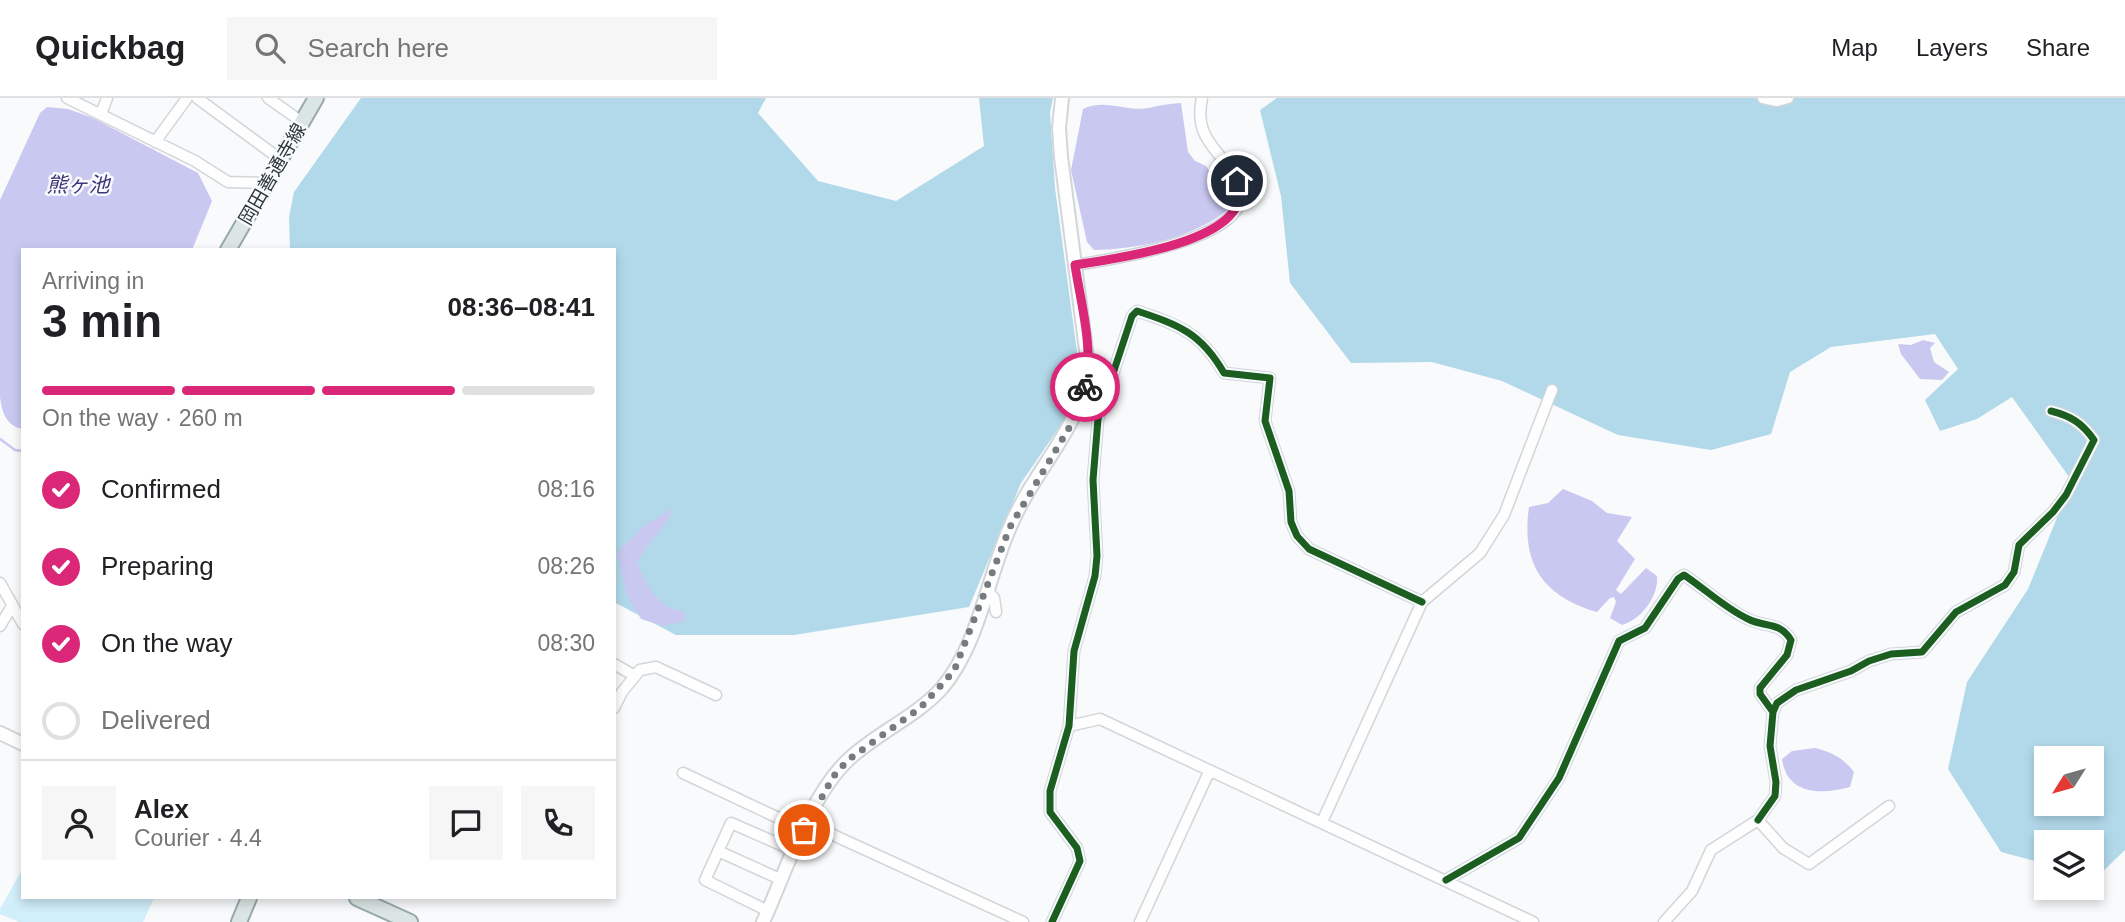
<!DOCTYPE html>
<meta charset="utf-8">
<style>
:root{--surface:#fff;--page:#f6f6f6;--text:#202124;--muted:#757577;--line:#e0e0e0;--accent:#db2777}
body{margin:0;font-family:Arial,"Noto Sans JP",sans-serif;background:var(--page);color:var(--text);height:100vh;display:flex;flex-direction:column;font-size:26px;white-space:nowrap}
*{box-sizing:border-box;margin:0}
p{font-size:23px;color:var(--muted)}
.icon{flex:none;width:38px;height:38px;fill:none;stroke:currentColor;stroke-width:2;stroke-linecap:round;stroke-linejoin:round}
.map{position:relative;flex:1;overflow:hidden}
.drawer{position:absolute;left:21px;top:150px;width:595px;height:651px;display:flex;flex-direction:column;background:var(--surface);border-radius:0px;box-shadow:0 4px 10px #0003}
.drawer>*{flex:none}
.needle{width:46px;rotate:233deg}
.buttons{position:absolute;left:2034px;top:648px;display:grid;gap:14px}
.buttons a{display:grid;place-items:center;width:70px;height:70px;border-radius:0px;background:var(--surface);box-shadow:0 4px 10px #0003;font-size:35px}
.pin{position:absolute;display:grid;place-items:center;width:60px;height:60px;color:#fff;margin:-30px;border:4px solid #fff;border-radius:50%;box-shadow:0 2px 7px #0007}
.courier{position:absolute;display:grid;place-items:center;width:70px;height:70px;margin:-35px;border:5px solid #db2777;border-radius:50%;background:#fff;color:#222;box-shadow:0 2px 9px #0007}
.overview em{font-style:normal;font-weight:600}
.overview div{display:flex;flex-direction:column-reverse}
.overview{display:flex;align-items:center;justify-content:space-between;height:119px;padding:0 21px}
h1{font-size:46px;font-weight:600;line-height:52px}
.bar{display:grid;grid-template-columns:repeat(4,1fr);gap:10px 7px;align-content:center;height:84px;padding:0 21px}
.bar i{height:9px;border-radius:5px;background:var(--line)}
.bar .active{background:var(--accent)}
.bar p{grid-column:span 4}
.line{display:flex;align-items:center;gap:18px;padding:0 21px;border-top:2px solid var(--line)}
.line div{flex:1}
.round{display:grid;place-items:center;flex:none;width:74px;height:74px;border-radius:0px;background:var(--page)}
ol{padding:0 21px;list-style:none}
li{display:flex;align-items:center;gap:21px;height:77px}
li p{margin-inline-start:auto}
li .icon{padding:7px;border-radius:50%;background:var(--accent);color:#fff;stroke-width:4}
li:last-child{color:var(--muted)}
li i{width:38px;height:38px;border:4px solid var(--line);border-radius:50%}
header{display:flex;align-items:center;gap:42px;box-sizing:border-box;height:98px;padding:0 35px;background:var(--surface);border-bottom:2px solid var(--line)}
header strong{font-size:33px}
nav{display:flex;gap:38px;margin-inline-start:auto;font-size:24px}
.search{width:490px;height:63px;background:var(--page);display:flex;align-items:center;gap:18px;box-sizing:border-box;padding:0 24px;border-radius:0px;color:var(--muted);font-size:26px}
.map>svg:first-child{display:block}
.green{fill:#d1eefb}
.forest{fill:#b2d9ea;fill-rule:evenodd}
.water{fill:#c9c8f1}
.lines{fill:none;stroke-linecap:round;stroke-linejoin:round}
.stream{stroke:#c9c8f1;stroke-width:2.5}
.street-casing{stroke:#d1d6d9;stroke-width:13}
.secondary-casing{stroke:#d1d6d9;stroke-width:16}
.primary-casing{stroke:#98a9aa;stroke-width:18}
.street{stroke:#fefeff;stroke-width:10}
.secondary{stroke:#fefeff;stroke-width:12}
.primary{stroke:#dce5e5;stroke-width:14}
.cycleway-casing{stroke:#f7fbfd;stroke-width:11}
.cycleway{stroke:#1b5e20;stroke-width:7}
.done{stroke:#757b7f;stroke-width:7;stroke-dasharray:0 12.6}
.route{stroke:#db2777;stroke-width:9}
.labels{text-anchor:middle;stroke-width:5;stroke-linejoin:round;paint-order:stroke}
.street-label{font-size:19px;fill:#2f373b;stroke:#f7fbfd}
.water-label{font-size:21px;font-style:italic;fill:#3f3579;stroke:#f7fbfd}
</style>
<header>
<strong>Quickbag</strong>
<div class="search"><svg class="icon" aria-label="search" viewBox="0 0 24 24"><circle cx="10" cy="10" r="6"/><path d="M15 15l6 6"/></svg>Search here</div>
<nav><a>Map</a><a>Layers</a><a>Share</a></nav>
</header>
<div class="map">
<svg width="2125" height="824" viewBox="0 0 2125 824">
<rect width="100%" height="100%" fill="#f8fafc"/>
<path class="green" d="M23,770V800H154L143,824H19L0,816V811Z"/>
<path class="forest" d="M361,0H766L758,15L818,83L896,103L984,48L979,0H1053L1050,14L1055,90L1079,269L1067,318L1021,385L969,509L794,537H676L614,504V152H290L289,119L294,94Z
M1277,0H2125V752L2096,780L2091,779V744H2046V766L2001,754L1948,671L1967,584L2028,491L2072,383L2012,299L1977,321L1940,333L1925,302L1958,271L1935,236L1831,249L1790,274L1771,336L1711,352L1618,337L1502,283L1432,264L1351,265L1290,185L1281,98L1260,12ZM2046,660H2091V705H2046Z"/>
<path class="water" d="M1181,5L1188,54L1195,63L1206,68L1213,78L1215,92L1230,110C1194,140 1140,151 1094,152L1087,144L1071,72L1083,11C1104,0 1127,14 1149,10C1160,7 1170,6 1181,5Z
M47,9L68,11L93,20L198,75L212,103L192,152H23V331C6,328 2,314 0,299V102L40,15Z
M1923,242L1935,245L1930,250L1934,264L1949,274L1942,282L1920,281L1901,256L1898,246L1911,247Z
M1563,391L1592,403L1607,415L1632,419L1617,443L1635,461L1616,492L1621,496L1646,470L1657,478C1659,498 1641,522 1622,527L1610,520L1616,504L1614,499L1610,500L1597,514C1542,498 1521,465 1529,409L1548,405Z
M672,411C670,425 646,447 637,464C646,486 658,511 685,514V523L663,528L641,521L627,498L617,454L645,427Z
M1815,650C1832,654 1843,660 1854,674L1850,689C1821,697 1787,697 1782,661L1792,653Z"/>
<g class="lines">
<path class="stream" d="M0,341L15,352L23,353"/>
<g class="street-casing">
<path id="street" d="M67,0L195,63L228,84L266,85
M197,0L280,61
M268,0L302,24
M1763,0L1777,3L1788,0
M101,16L107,0
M155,44L187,0
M1075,167C1106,162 1267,140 1238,84C1221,51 1193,43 1202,0
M1083,298L1098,321
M0,485L23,526
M987,492L994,500L996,514
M0,528L12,508
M614,566L635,578
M614,610L622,594L640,572L656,569L716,597
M1069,628L1100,621L1533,824
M683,675L804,732
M1758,722L1775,698L1776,684L1770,648L1773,614L1777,605L1796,592L1851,573L1869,563L1891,556L1922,554L1956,514L2005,487L2014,474L2019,447L2053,414L2066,397L2094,342C2082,325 2071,318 2051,313
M1322,724L1422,504L1480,455L1504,417L1552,292
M807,725L1023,824
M718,753L782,782
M1446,782L1519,740L1559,680L1619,543L1645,530L1678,481L1684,477C1705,491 1726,511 1748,521C1766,530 1779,523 1791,542L1787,557L1760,590V596L1773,614
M768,813L705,782L731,725L795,753
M1052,824L1080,763L1077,750L1050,714V693L1069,628L1074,553L1095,478L1097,458L1093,382L1098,321L1132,218L1137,213C1179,227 1201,235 1224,275L1270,280L1265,323L1289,393L1291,424L1297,438L1309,451L1422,504
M1140,824L1209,674
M1664,824L1692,793L1711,752L1758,722L1783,750L1809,766L1889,708"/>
</g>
<g class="secondary-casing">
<path id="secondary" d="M0,635L23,646
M763,824C786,774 809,698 849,661C878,634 916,619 942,590C979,546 987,481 1010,429C1034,372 1074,339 1089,275L1061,59L1059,30L1062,0"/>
</g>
<g class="primary-casing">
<path id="primary" d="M228,152L316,0
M357,800L410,824
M239,824L249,800"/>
</g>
<use href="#street" class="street"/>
<use href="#secondary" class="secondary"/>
<use href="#primary" class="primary"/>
<g class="cycleway-casing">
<path id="cycleway" d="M1758,722L1775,698L1776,684L1770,648L1773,614L1777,605L1796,592L1851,573L1869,563L1891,556L1922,554L1956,514L2005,487L2014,474L2019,447L2053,414L2066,397L2094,342C2082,325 2071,318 2051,313
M1446,782L1519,740L1559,680L1619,543L1645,530L1678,481L1684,477C1705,491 1726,511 1748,521C1766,530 1779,523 1791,542L1787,557L1760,590V596L1773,614
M1052,824L1080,763L1077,750L1050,714V693L1069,628L1074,553L1095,478L1097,458L1093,382L1098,321L1132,218L1137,213C1179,227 1201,235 1224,275L1270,280L1265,323L1289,393L1291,424L1297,438L1309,451L1422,504"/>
</g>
<use href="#cycleway" class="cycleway"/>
</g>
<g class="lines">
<path class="done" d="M804,732L833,679L848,662L920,610L954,573L1010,429L1072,325L1085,289"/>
<path class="route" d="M1085,289C1094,251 1081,206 1075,167C1112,161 1261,143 1237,83"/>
</g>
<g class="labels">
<g class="street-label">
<text transform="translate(272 76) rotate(-60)" y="7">岡田善通寺線</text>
</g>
<g class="water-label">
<text x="78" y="94">熊ヶ池</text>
</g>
</g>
</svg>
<div class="buttons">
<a><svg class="needle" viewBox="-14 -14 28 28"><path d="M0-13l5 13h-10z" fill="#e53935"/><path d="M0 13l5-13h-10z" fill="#757577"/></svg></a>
<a><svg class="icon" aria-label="layers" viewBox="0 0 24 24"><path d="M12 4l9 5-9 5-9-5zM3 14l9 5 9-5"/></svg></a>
</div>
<div class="pin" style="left:804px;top:732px;background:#ea580c"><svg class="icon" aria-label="bag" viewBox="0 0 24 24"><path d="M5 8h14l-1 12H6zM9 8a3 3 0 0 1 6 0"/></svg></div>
<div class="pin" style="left:1237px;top:83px;background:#1f2937"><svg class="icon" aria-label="home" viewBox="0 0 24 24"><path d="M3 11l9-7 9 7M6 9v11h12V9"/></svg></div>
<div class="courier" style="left:1085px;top:289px"><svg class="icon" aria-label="bike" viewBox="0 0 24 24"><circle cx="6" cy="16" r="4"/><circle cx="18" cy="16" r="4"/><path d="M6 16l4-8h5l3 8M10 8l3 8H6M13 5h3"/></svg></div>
<section class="drawer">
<div class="overview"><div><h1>3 min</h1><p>Arriving in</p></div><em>08:36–08:41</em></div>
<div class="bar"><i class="active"></i><i class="active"></i><i class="active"></i><i></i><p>On the way · 260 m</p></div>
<ol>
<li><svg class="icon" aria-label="check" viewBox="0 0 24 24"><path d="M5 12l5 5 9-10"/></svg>Confirmed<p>08:16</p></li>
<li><svg class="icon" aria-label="check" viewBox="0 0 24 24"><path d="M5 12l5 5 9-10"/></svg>Preparing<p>08:26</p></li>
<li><svg class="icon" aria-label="check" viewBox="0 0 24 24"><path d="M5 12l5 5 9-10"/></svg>On the way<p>08:30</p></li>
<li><i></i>Delivered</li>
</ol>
<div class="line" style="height:126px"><a class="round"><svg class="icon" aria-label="person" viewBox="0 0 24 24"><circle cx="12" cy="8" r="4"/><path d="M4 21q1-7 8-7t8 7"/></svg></a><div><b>Alex</b><p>Courier · 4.4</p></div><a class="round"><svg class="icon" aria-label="chat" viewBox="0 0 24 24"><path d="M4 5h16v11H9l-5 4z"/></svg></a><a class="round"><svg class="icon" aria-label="phone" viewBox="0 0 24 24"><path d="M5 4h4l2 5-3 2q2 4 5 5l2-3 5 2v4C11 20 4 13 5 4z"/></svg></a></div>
</section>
</div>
